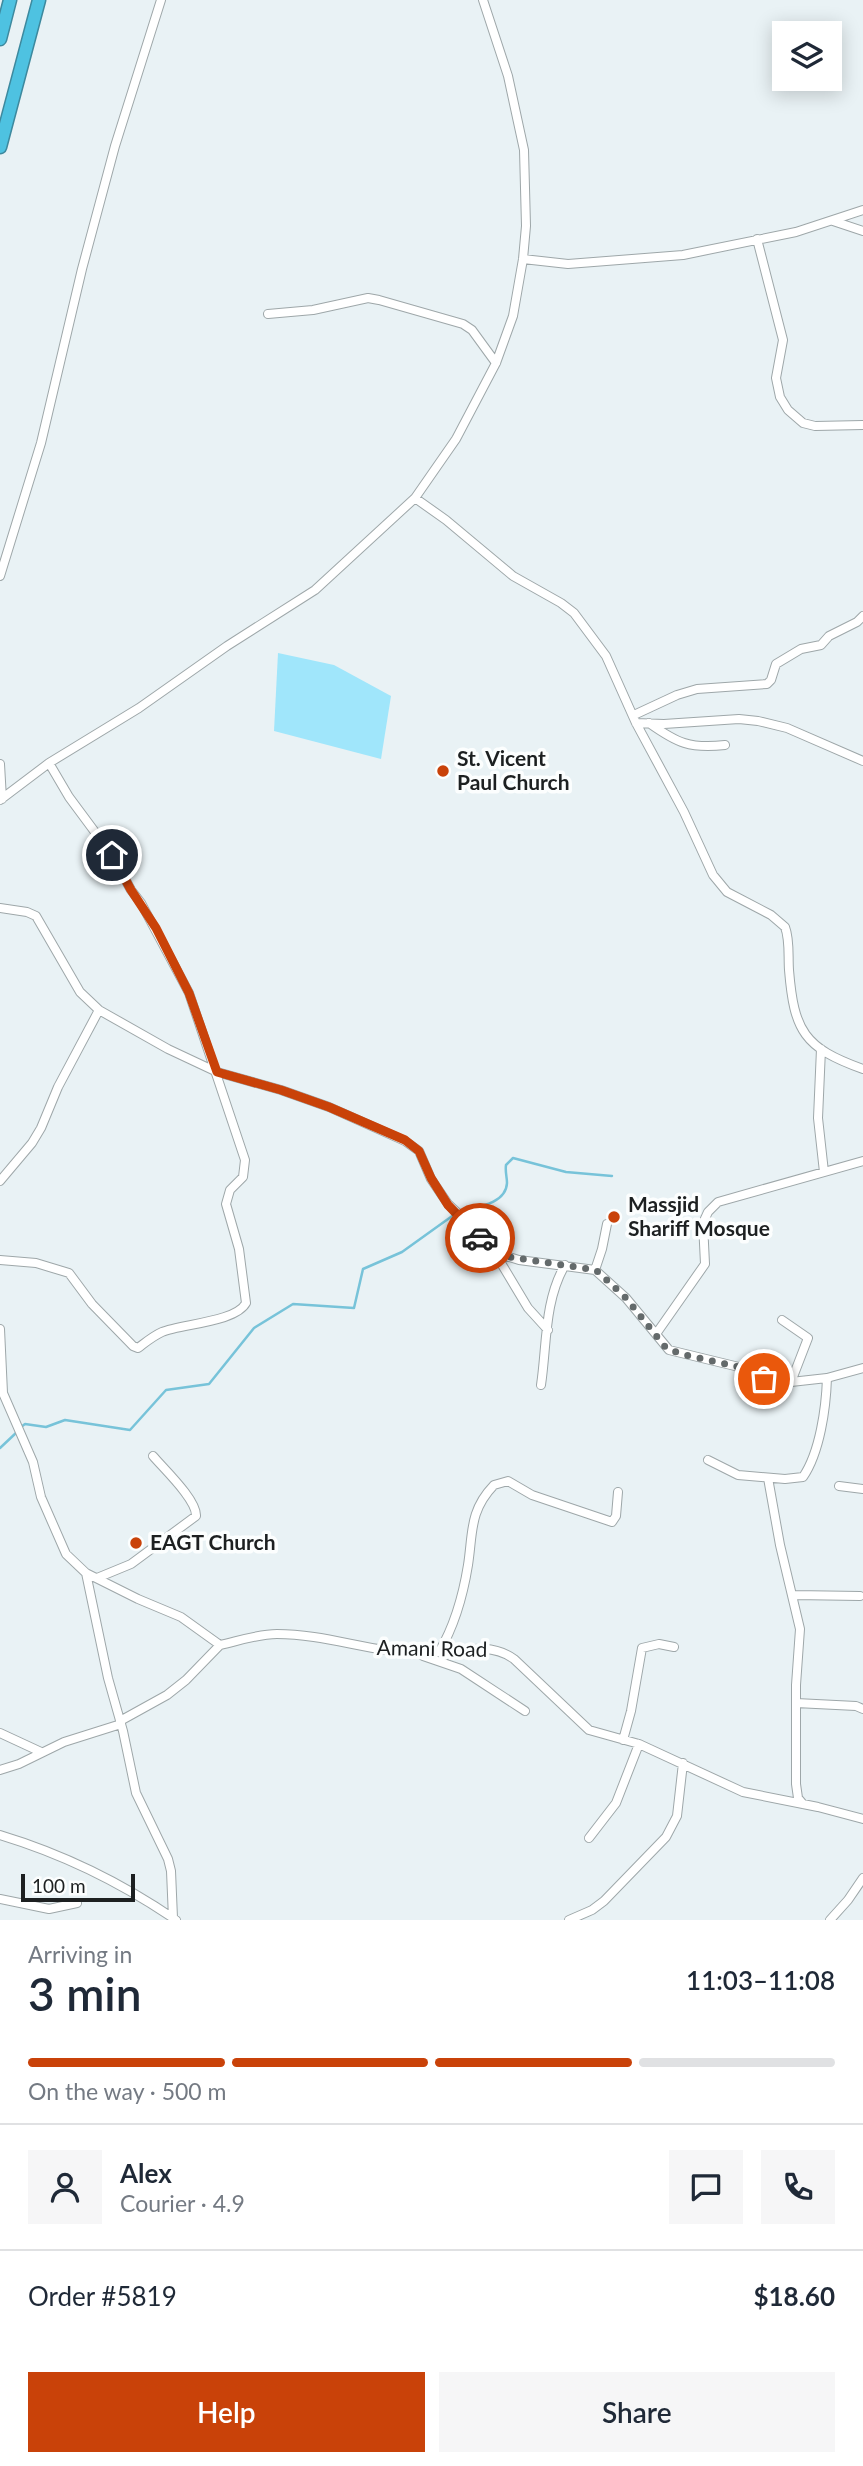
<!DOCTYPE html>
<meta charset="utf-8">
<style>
:root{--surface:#fff;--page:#f6f6f7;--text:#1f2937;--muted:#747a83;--line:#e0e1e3;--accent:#c94209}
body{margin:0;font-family:Lato,sans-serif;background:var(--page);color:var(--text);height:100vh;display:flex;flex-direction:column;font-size:26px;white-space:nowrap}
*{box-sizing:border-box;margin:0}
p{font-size:23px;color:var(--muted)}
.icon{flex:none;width:38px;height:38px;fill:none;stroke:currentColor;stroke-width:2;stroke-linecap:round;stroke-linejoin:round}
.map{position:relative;height:1920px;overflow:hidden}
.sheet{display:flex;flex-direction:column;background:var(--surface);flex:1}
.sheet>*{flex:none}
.controls{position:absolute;left:772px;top:21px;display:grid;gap:14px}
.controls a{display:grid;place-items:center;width:70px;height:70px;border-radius:0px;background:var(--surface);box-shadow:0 4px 18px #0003;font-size:35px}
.scale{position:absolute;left:21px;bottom:18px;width:114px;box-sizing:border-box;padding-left:7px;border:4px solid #1d2021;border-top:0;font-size:19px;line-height:24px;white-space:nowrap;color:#1d2021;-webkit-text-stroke:5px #fcfefe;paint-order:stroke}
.pin{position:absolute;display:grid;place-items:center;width:60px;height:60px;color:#fff;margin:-30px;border:4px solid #fff;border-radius:50%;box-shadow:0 2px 7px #0007}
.courier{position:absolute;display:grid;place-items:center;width:70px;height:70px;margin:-35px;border:5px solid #c94209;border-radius:50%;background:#fff;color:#222;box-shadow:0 2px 9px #0007}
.overview em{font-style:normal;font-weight:600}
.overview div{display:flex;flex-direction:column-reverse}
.overview{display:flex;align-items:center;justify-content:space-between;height:119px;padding:0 28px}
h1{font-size:46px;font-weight:600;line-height:52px}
.bar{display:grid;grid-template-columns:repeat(4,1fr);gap:10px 7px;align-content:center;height:84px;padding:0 28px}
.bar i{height:9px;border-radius:5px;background:var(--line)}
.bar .active{background:var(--accent)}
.bar p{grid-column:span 4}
.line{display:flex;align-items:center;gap:18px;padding:0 28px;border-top:2px solid var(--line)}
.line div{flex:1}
.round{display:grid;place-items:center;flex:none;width:74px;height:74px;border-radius:0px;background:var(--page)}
.cta{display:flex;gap:14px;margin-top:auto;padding:14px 28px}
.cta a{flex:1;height:80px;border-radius:0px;background:var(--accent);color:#fff;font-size:28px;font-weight:600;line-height:80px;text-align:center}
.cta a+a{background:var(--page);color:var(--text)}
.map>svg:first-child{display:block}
.green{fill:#a0e6fb}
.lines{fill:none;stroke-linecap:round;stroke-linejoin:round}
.stream{stroke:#77c3d9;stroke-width:2.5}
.minor-casing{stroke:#9ea7a9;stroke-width:10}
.highway-casing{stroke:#3d899e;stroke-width:15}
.minor{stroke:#fff;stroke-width:8}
.highway{stroke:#4ec2e1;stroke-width:12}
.done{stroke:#646a6b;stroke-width:7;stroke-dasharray:0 12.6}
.route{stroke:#c94209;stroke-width:9}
.poi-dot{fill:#c94209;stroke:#fcfefe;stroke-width:2.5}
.labels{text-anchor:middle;stroke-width:7;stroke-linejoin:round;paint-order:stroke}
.poi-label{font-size:21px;font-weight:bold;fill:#1d2021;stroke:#fcfefe;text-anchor:start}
.street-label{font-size:21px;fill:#1d2021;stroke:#fcfefe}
</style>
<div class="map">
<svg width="863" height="1920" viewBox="0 0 863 1920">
<rect width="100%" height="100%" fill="#e9f2f5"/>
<path class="green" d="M278,653L334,665L391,696L381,759L274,731Z"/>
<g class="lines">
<path class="stream" d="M461,1211C477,1207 506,1204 507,1183C507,1177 505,1172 506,1165L513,1158L566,1172L612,1176
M21,1427L25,1424L46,1427L65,1420L130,1430L166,1390L209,1384L254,1328L293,1304L354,1308L363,1269L402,1252L455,1214
M0,1448L17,1432"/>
<g class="minor-casing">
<path id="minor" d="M833,221L863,231
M757,239L783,340L776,378L780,397L788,410L803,423L815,426L863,425
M523,259L568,264L683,255L796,232L863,210
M268,314L313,310L368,298L379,300L463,324L472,330L496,363
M415,498L446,520L513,576L561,603L574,613L606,656L636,723L684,812L713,875L727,892L771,915L785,927C790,940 788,956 789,970C794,1031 804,1048 863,1069
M0,576L41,443L82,269L115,146L161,0
M634,715L677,695L697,689L767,684L771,680L776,664L801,649L821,645L829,636L857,622L863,616
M636,723L664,724L739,719L758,721L787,728L863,761
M649,723C677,743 690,749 725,745
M0,764L2,799
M0,800L49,763L139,708L227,646L315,590L415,498L456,439L496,363L513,316L523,259L526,226L524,150L508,76L483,0
M0,908L27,912L36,916L80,992L99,1010L168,1049L217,1072L281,1090L329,1107L405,1141L419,1151L431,1179L448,1204L467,1222L493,1252L519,1260L595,1270L626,1298L669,1350L743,1368L764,1379L782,1383L827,1378L863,1368
M821,1049L818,1118L824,1172
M0,1181L32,1143L41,1128L58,1087L99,1010
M495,1253L528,1308L548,1330
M0,1260L36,1263L69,1273L92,1304L133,1346L138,1348C146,1342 153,1336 162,1332C181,1324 236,1322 246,1303L239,1249L226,1204L230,1190L243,1177L245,1160L189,993L141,903L131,890L112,855L69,797L49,763
M595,1270L602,1249L607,1224
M782,1320L808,1338L791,1382
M0,1329L3,1393L33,1462L41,1497L66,1554L86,1573L138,1599L181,1617L220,1645C238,1641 258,1634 277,1634C328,1634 375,1654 425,1653C456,1653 487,1640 514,1659L589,1730L639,1744L743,1792L818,1807L863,1819
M656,1334L705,1264L703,1223L708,1212L718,1202L863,1161
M541,1385C547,1345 544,1301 565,1265
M708,1460L738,1475L785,1479L803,1477C820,1452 826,1408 827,1378
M768,1478L780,1545L800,1629L796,1685V1784L798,1798L803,1804
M839,1486L863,1489
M86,1573L108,1678L123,1731L136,1793L168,1859L171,1871L173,1918
M97,1578L131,1564L196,1516C197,1500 164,1469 153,1456
M794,1595L860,1596
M439,1652C455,1625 463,1596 468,1565C473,1533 469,1511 494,1485L508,1481L532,1495L612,1522L616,1516L618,1492
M423,1656L461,1669L525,1711
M796,1703L856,1706L863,1709
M120,1721L167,1695L186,1680L220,1645
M0,1733L41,1752
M623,1740L631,1711L642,1648L659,1644L674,1647
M0,1770L19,1764L64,1742L121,1724
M0,1835C63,1854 122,1883 176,1920
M589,1838L616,1803L639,1744
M0,1899L49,1909L77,1903
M569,1920L592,1910L604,1901L666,1837L677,1816L683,1763
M830,1920L848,1900L863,1878"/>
</g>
<g class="highway-casing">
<path id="highway" d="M0,39L10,0
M0,147L39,0"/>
</g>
<use href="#minor" class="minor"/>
<use href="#highway" class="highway"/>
</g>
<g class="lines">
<path class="done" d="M480,1238L493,1252L503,1256L596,1270L626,1298L666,1348L681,1354L743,1368L764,1379"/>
<path class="route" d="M112,855L131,890L156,928L189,993L217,1072L281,1090L329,1107L405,1140L419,1151L431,1178L448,1205L480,1238"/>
</g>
<g class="poi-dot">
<circle cx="443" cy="771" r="7"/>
<circle cx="614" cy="1217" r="7"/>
<circle cx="136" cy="1543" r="7"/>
</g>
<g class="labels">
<g class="poi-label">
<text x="457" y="766">St. Vicent<tspan x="457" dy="24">Paul Church</tspan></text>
<text x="628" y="1212">Massjid<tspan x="628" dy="24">Shariff Mosque</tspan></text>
<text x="150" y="1550">EAGT Church</text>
</g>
<g class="street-label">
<text transform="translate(432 1649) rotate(1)" y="7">Amani Road</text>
</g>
</g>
</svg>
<div class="controls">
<a><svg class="icon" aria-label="layers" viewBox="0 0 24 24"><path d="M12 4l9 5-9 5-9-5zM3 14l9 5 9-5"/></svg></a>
</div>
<div class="scale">100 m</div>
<div class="pin" style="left:764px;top:1379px;background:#ea580c"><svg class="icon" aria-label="bag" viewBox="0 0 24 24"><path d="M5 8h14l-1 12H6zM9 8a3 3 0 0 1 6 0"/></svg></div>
<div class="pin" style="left:112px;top:855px;background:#1f2937"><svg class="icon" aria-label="home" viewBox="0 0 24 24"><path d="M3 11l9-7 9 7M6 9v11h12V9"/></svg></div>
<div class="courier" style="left:480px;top:1238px"><svg class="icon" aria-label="car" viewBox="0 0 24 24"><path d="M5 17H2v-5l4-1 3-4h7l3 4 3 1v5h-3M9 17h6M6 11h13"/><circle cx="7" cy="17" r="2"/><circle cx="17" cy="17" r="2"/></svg></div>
</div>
<section class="sheet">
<div class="overview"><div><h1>3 min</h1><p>Arriving in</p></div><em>11:03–11:08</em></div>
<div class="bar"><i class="active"></i><i class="active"></i><i class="active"></i><i></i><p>On the way · 500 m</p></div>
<div class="line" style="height:126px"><a class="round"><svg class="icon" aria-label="person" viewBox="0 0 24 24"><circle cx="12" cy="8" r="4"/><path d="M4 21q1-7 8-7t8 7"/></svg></a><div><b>Alex</b><p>Courier · 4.9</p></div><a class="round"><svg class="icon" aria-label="chat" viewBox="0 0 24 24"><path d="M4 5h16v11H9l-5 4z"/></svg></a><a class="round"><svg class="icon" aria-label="phone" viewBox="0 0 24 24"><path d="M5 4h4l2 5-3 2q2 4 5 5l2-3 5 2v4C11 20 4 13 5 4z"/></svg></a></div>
<div class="line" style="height:91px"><div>Order #5819</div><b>$18.60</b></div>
<div class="cta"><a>Help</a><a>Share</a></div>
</section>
